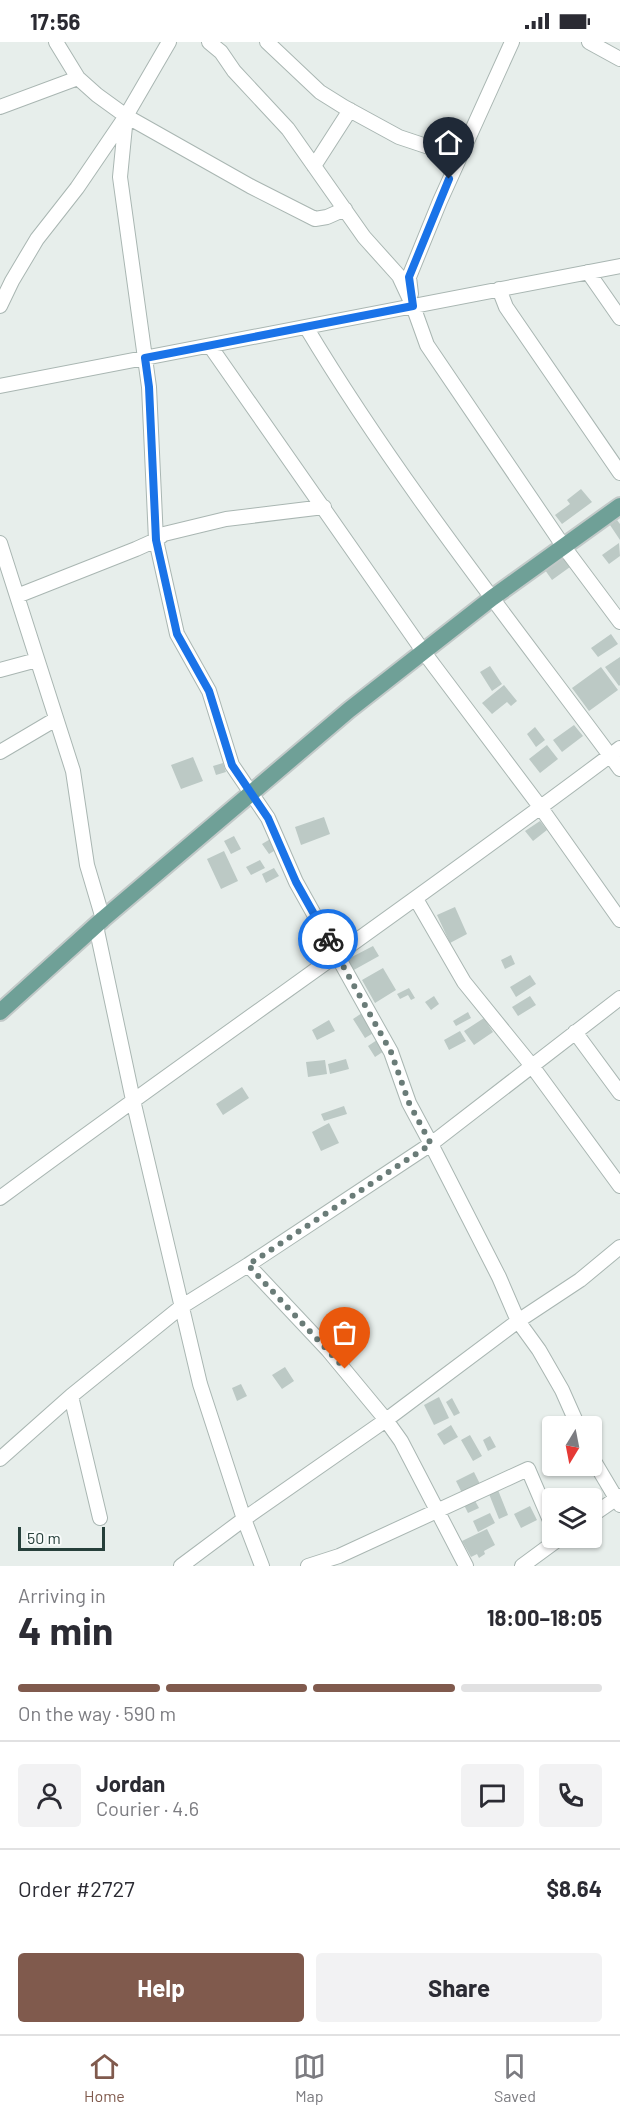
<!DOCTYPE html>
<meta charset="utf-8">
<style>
:root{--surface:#fff;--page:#f2f2f3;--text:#2b2b33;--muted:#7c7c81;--line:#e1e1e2;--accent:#805a4d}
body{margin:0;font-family:Barlow,sans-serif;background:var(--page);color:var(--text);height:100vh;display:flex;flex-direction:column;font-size:22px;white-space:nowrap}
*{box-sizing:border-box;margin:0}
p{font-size:20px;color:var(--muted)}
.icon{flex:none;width:33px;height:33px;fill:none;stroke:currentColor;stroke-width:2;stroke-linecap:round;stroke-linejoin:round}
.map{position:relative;height:1524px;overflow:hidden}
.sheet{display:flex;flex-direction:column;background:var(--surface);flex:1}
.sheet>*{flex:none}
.needle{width:39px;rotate:190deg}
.fabs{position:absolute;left:542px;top:1374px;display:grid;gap:12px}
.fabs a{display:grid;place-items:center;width:60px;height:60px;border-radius:6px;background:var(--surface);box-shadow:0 2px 4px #0004;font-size:30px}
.scale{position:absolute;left:18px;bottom:15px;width:87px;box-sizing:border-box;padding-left:6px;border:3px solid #263f3a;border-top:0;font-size:16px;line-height:21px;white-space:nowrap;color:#263f3a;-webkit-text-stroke:4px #f7faf9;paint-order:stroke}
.pin{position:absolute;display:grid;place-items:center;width:51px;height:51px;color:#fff;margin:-62px -26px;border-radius:50% 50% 50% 0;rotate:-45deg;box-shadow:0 0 6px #0007}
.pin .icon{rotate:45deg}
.courier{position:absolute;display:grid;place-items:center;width:60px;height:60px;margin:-30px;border:4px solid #1a73e8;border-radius:50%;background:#fff;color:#222;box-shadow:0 2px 8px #0007}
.head em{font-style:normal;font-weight:700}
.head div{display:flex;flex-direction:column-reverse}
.head{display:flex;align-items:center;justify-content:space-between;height:102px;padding:0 18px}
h1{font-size:39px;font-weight:700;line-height:45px}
.bar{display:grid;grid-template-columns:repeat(4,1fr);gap:9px 6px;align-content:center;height:72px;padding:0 18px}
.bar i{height:8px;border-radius:4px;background:var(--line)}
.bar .active{background:var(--accent)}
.bar p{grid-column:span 4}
.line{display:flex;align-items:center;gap:15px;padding:0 18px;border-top:2px solid var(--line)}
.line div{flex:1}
.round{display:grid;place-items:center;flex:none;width:63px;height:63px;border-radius:6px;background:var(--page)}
.cta{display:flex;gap:12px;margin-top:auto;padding:12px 18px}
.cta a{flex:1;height:69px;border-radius:6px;background:var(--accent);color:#fff;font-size:24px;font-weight:700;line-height:69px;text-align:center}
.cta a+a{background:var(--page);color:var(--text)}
.status{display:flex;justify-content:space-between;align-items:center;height:42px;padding:0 30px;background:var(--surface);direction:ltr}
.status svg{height:16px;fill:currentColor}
.menu{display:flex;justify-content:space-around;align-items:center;height:84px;border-top:2px solid var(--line);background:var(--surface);font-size:16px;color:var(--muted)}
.menu a{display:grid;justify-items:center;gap:3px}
.menu .active{color:var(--accent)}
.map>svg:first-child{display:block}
.building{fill:#bcc9c5}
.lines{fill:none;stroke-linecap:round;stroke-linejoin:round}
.minor-casing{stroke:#a9b6b2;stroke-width:16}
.major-casing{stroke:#c2c9c8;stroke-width:20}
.minor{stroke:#fff;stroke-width:14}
.major{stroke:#6fa097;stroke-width:16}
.done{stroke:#6a7c78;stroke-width:6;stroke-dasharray:0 10.8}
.route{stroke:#1a73e8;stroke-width:8}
</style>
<div class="status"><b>17:56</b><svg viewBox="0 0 49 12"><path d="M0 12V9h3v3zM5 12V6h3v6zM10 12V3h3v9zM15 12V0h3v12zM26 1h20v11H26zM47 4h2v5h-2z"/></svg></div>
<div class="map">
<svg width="620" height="1524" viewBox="0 0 620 1524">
<rect width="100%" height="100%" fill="#e7eeeb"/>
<path class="building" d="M581,447L592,460L562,482L555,473L570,462L567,458Z
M617,478L620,482V498L610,483Z
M619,501L620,514L609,522L602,513Z
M563,515L570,525L552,538L545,528Z
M611,592L618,602L598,615L591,606Z
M620,615V643L619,644L605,625Z
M490,624L502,642L492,649L480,630Z
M601,625L618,648L589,669L572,646Z
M504,643L517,659L511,664L507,660L492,672L482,661Z
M574,683L583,694L562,710L553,698Z
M535,685L545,698L536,705L527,692Z
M547,703L558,717L540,731L529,717Z
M193,715L203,739L181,747L171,723Z
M223,721L226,730L216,733L213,724Z
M324,775L330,792L301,803L295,785Z
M540,779L547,788L533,799L525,789Z
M234,794L241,807L231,812L224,799Z
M272,796L279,806L269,812L262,802Z
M224,809L238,839L221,847L207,817Z
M260,818L265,826L251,833L246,825Z
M274,826L279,834L266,841L262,832Z
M455,865L467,892L450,901L437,873Z
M373,904L379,914L352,929L346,918Z
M511,913L515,922L505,927L501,918Z
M383,926L396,948L375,961L362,938Z
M530,933L536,942L516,955L510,945Z
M409,946L415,956L411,958L408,953L400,957L397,952Z
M434,954L439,962L431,968L425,960Z
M530,954L536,963L518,974L512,965Z
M468,970L471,976L456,984L453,979Z
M362,971L375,990L365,996L353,977Z
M484,976L493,990L474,1003L464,989Z
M329,978L335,989L317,998L312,988Z
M460,989L466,999L449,1008L444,998Z
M377,998L384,1009L375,1015L368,1004Z
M346,1017L349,1027L330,1032L328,1022Z
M325,1018L327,1032L308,1035L306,1020Z
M242,1045L249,1056L223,1073L216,1062Z
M344,1064L347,1072L324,1079L321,1072Z
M329,1081L339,1101L321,1109L312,1090Z
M285,1325L294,1339L282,1347L272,1333Z
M241,1342L247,1354L237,1359L232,1346Z
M439,1355L449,1376L434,1383L424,1363Z
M452,1356L460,1371L454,1374L446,1360Z
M451,1383L458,1395L444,1403L437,1392Z
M470,1393L482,1414L473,1419L461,1398Z
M490,1394L496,1405L488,1409L483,1398Z
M474,1430L480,1442L462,1451L456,1439Z
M498,1448L508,1473L499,1477L489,1452Z
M474,1457L479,1466L468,1471L464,1463Z
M530,1464L537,1478L521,1486L514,1472Z
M490,1471L495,1481L478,1490L473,1479Z
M487,1487L495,1503L484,1509L485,1512L479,1516L477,1512L471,1515L462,1499Z"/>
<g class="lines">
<g class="minor-casing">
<path id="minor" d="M56,0L78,36L97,53L126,74L250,144L315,177L327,175L345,167
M209,0L221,10L234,29L288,87L364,195L399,234L413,264L427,303L564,505L620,580
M267,0L320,50L344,65L399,95L459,115
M589,0L620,17
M0,65L78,36
M126,74L120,135L149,345L156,498L177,592L209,649L232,723L268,776L296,840L391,1010L409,1061L431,1102L499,1235L518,1279L539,1308L562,1348L578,1384
M314,124L350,68
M588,230L620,276
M499,247L506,265L620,431
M411,252L409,235L440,159L512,0
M0,264L12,239L37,197L77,146L126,74L169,0
M306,285C399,440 513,582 620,727
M210,304L423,609L541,766L620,878
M0,344L620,224
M0,501L73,729L87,823L103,877
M17,554L136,507L156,498L164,492L226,477L324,465
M0,628L37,618
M0,710L56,677
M416,857L464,940L532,1024L620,1144
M96,884L133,1058L200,1342L244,1477L262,1524
M575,990L620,1051
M0,1156C205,1004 416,860 620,706
M248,1223L328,1308L386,1378L401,1399L466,1524
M71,1354L100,1476
M591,1414L620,1463
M0,1417L71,1354L181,1265L248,1223L431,1102L620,956
M591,1474L620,1454
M181,1524L244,1477L386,1378L518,1279L580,1238L620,1205
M308,1524L339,1514L528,1427L552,1483
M522,1524L560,1496"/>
</g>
<g class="major-casing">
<path id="major" d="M0,970L103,877L349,668L492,556L620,464"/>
</g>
<use href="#minor" class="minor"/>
<use href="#major" class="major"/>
</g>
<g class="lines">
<path class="done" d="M328,897L391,1010L409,1061L431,1102L248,1223L345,1327"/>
<path class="route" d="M328,897L296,840L268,776L232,723L209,649L177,592L156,498L149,345L145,316L413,264L409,235L449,137"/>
</g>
</svg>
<div class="fabs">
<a><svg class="needle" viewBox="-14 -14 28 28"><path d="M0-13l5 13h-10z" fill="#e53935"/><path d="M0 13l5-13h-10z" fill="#7c7c81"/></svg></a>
<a><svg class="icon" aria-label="layers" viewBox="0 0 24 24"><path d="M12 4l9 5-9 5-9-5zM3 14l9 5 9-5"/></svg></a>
</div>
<div class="scale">50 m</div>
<div class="pin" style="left:345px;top:1327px;background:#ea580c"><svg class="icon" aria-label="bag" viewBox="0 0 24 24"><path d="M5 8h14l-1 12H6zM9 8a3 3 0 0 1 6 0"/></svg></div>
<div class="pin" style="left:449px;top:137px;background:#1f2937"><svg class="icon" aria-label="home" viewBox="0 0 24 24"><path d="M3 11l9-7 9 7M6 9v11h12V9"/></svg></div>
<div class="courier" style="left:328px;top:897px"><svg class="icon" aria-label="bike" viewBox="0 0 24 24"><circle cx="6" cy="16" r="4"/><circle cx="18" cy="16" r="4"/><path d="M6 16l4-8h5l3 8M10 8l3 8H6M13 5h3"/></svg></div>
</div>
<section class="sheet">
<div class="head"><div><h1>4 min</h1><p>Arriving in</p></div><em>18:00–18:05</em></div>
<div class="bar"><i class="active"></i><i class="active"></i><i class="active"></i><i></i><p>On the way · 590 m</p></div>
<div class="line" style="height:108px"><a class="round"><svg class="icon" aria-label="person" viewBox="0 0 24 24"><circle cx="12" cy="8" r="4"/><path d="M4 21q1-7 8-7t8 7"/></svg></a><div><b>Jordan</b><p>Courier · 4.6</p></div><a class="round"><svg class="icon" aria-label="chat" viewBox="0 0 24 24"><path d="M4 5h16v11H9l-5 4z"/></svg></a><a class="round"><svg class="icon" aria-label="phone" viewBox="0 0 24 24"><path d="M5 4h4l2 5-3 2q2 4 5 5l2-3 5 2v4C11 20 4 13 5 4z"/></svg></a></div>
<div class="line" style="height:78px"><div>Order #2727</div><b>$8.64</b></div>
<div class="cta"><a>Help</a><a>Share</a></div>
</section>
<nav class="menu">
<a class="active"><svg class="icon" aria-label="home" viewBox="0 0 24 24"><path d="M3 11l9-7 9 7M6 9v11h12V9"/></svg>Home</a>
<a><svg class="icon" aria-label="map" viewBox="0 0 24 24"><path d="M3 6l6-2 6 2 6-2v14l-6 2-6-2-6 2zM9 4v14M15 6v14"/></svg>Map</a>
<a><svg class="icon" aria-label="saved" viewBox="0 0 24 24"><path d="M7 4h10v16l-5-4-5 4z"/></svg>Saved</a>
</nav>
